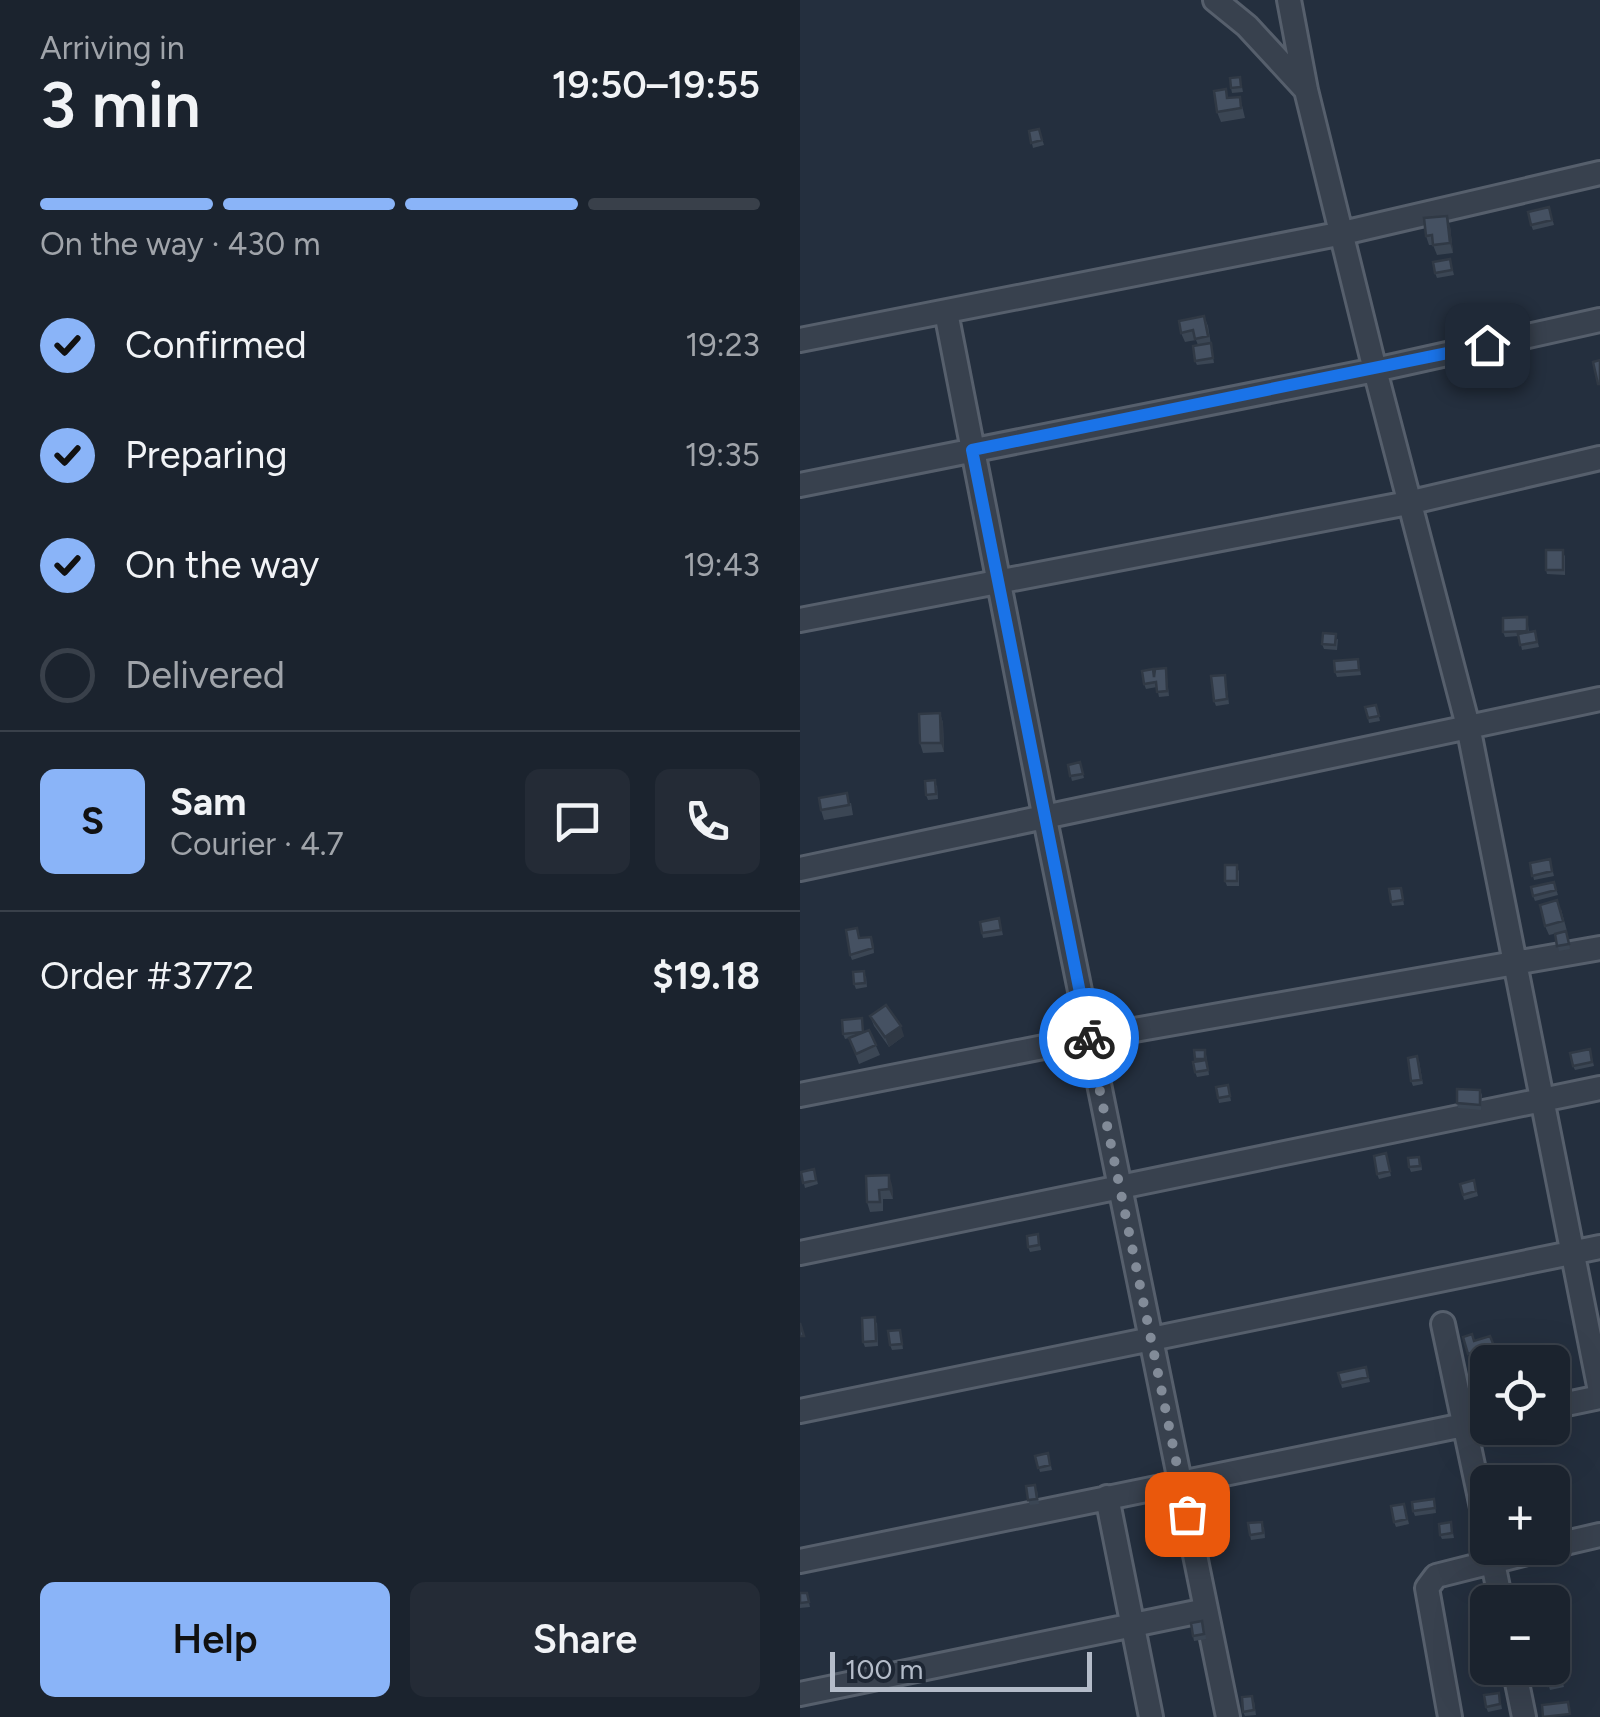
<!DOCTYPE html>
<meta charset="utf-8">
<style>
:root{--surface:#1b232e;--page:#242b36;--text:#f1f3f6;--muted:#a0a4aa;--line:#39404a;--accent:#8ab4f8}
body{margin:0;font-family:Figtree,sans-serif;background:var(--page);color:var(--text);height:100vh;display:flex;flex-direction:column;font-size:38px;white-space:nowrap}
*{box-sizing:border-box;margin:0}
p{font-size:32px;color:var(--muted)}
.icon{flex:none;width:55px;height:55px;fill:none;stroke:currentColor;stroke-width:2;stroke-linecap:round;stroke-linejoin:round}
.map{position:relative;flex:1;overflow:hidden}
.drawer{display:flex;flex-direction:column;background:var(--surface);width:800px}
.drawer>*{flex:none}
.controls{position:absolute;left:670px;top:1345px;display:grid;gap:20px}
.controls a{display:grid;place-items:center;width:100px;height:100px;border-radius:15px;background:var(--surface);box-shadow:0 10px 40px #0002,0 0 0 2px var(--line);font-size:50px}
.scale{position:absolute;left:30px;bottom:25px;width:262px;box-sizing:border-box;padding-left:10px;border:5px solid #b4bcc9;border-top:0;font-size:28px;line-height:35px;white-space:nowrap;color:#b4bcc9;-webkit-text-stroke:8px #1d2633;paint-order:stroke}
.pin{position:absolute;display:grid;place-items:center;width:85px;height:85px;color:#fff;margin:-42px;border-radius:20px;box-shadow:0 5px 15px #0006}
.courier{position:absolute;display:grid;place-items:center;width:100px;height:100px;margin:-50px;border:8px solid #1a73e8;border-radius:50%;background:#fff;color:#222;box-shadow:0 2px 12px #0007}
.headline em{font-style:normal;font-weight:600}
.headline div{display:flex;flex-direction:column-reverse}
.headline{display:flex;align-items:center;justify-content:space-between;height:170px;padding:0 40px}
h1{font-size:65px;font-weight:600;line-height:75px}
.bar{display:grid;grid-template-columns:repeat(4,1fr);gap:15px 10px;align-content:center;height:120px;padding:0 40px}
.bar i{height:12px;border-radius:8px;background:var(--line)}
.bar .on{background:var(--accent)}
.bar p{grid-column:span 4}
.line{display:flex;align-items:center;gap:25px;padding:0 40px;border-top:2px solid var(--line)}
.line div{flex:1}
.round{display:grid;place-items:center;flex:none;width:105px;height:105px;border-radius:15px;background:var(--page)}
ol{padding:0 40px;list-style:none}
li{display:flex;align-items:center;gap:30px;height:110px}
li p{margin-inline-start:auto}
li .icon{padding:10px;border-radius:50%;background:var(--accent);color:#111;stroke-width:4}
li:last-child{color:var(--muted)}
li i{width:55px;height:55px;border:5px solid var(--line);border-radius:50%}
.action{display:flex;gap:20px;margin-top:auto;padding:20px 40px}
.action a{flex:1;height:115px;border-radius:15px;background:var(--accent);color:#111;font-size:40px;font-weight:600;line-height:115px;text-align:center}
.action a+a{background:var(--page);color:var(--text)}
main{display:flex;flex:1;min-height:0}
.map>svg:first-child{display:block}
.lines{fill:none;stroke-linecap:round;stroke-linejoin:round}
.minor-casing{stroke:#565f6c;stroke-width:28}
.minor{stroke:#38414e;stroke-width:22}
.wall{fill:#3b4654}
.shaded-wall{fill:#303945}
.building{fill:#455162;stroke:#303945;stroke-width:2.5}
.done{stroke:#828b98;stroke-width:10;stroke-dasharray:0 18}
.route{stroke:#1a73e8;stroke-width:12}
</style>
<main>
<section class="drawer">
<div class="headline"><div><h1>3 min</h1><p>Arriving in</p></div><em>19:50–19:55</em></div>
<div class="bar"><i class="on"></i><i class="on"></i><i class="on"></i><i></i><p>On the way · 430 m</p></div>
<ol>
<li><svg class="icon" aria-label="check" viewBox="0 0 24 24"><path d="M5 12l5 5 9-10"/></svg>Confirmed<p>19:23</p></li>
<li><svg class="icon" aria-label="check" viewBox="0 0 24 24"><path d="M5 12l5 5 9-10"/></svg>Preparing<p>19:35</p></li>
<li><svg class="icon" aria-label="check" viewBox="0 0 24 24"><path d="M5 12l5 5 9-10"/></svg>On the way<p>19:43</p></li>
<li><i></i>Delivered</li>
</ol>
<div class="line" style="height:180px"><b class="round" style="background:var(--accent);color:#111">S</b><div><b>Sam</b><p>Courier · 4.7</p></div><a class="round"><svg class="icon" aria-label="chat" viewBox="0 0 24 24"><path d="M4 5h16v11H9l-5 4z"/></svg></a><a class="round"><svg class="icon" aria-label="phone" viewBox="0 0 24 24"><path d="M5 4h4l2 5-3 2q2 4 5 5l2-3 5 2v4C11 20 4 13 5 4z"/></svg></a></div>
<div class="line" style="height:130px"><div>Order #3772</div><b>$19.18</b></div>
<div class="action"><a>Help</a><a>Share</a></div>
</section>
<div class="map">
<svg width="800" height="1717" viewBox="0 0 800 1717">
<rect width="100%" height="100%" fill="#242f3e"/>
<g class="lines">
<g class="minor-casing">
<path id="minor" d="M415,0L447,26L506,90
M489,0L506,90L575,370L668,726L800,1391
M146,312L245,819L428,1717
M0,340L543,233L800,173
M0,485L575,370L800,320
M0,620L608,503L800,458
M0,869L800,699
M0,1095L289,1038L800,948
M0,1253L800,1088
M643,1324L688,1536
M752,1407L800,1397
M0,1411L800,1247
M307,1497L351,1717
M752,1546L800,1535
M690,1548L701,1602
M0,1561L688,1420
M714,1668L724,1717
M0,1694L406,1610
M650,1717L627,1588L636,1576L747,1548"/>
</g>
<use href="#minor" class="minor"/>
</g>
<path class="wall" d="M440,77L443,92L432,93L431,88Z
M440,97L445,118L421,122L417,112L429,98Z
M239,129L244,145L233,148L229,131Z
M749,207L754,225L733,230L731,225Z
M650,226L653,253L637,255L633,245H629L626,236Z
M650,259L654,275L637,278L635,273Z
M404,316L408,326L414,363L397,365L395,361L398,345L396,340L385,342L381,333Z
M765,555V575L747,574L746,570Z
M727,617L729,632L735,631L739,647L722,650L719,636L705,637L703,632Z
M538,639L537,650L524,649L522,644Z
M559,664L561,675L537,677L535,672Z
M366,668L369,696L359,697L357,687L346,689L344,684L355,674Z
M425,675L429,704L416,706L414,701Z
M576,705L580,721L569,723L568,718Z
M140,713L143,723L144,752L123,753L120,743Z
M280,762L284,778L272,781L268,765Z
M137,785L138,799L128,800L126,795Z
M51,803L53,815L24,820L21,810Z
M750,859L754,876L734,880L730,863Z
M439,870V886H427L425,881Z
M754,882L758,895L735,901L733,896Z
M601,888L604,905L592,906L591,902Z
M761,909L767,931L749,935L745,926Z
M199,918L203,935L183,938L182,933Z
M766,931L770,949L759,951L755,934Z
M60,938L73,942L74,953L52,960L50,955Z
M66,976L67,987L56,989L54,984Z
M70,1016L104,1036L89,1047L74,1026Z
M62,1018L64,1032L69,1030L80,1055L59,1064L49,1038L45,1039L43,1034Z
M790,1049L794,1066L775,1070L773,1066Z
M394,1050L406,1054L409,1075L397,1077L395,1072Z
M619,1061L623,1084L613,1086L611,1081Z
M428,1085L431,1101L419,1103L418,1098Z
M680,1090L682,1095L681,1110L658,1108L657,1103Z
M586,1153L591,1176L579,1179L577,1174Z
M621,1162L622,1170L611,1172L609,1167Z
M14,1169L18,1184L5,1188L1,1172Z
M66,1176L92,1185L93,1199H83V1211L70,1212L67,1202Z
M674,1180L678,1196L664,1200L660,1184Z
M238,1234L241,1250L230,1252L228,1247Z
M77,1322L78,1346L65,1347L63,1342Z
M101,1335L103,1349L92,1350L90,1345Z
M690,1336L697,1356L672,1363L663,1337L674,1341Z
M566,1367L570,1382L542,1388L538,1373Z
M248,1453L252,1470L240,1472L235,1456Z
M237,1490L239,1504L230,1505L228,1500Z
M604,1504L609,1524L596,1527L594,1522Z
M635,1504L636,1513L615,1516L613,1511Z
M651,1522L654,1538L642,1539L640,1535Z
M464,1527L465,1538L451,1540L450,1535Z
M0,1593H7L10,1607L0,1608Z
M404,1626L406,1639L394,1641L393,1636Z
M688,1648V1665L679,1667L674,1652Z
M757,1660L764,1687L750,1690L743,1668Z
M699,1693L702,1709L688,1712L686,1707Z
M454,1701L456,1715L445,1716L443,1712Z"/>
<path class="shaded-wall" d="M647,216L650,226L653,253L650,243Z
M140,713L143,723L144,752L141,743Z
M101,1026L104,1036L89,1047L85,1037Z
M89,1175L92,1185L93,1199L89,1189Z"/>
<path class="building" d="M440,77L441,87L431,88L430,78Z
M426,89L427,98L440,97L441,108L417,112L414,91Z
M239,129L242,140L231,143L229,131Z
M749,207L752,220L731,225L728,212Z
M647,216L650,243L633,245L632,235L626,236L624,218Z
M650,259L652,270L635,273L633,262Z
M404,316L408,336L395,339L393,330L381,333L379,321Z
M411,343L413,358L395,361L393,346Z
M800,360V384H798L793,362Z
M746,550H763V570H746Z
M727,617V631L703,632V618Z
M735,631L737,642L720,645L718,634Z
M523,633L536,634L535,645L522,644Z
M558,659L559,670L535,672L534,661Z
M366,668L367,691L357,692L356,682L344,684L342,671L353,669L354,677L355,669Z
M425,675L427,699L414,701L411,676Z
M576,705L579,716L568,718L565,707Z
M140,713L141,743H120L119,714Z
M280,762L283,774L270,776L268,765Z
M135,780L136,794L126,795L125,781Z
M47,793L49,805L21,810L19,798Z
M750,859L752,871L732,876L730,863Z
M425,865H437V881H425Z
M754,882L756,890L733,896L731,887Z
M601,888L603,900L591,902L589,889Z
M757,900L763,921L745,926L740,905Z
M199,918L201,930L182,933L180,922Z
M57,928L59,938L71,937L73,948L50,955L46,930Z
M766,931L769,944L757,946L755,934Z
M64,971L65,983L54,984L53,972Z
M86,1005L101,1026L85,1037L70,1016Z
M62,1018L63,1032L43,1034L42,1020Z
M69,1030L76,1045L56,1054L49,1038Z
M790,1049L792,1062L773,1066L770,1053Z
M394,1050H405V1059H395Z
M617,1056L621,1080L611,1081L608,1058Z
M406,1060L408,1070L395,1072L393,1062Z
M428,1085L430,1096L418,1098L416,1087Z
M657,1089L680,1090V1105L657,1103Z
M586,1153L590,1171L577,1174L574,1156Z
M619,1157L620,1166L609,1167L608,1158Z
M14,1169L16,1180L3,1183L1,1172Z
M89,1175V1189L79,1190L80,1202H67L66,1176Z
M674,1180L676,1191L663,1195L660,1184Z
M238,1234L239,1245L228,1247L227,1236Z
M75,1317L76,1341L63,1342L62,1318Z
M0,1323L4,1336H0Z
M100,1330L102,1344L90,1345L88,1331Z
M672,1334L674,1341L690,1336L694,1346L668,1354L663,1337Z
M566,1367L568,1377L541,1383L538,1373Z
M248,1453L250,1465L238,1468L235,1456Z
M235,1485L237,1499L228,1500L226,1486Z
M634,1499L635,1508L613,1511L612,1502Z
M604,1504L607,1519L594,1522L591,1506Z
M462,1522L463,1533L450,1535L448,1523Z
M651,1522L652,1533L640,1535L639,1524Z
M0,1593H7L9,1602L0,1603Z
M402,1621L404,1634L393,1636L391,1623Z
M688,1648V1660L677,1663L674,1652Z
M757,1660L763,1682L748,1686L743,1668H752V1662Z
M699,1693L700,1704L686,1707L684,1695Z
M452,1696L454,1710L443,1712L442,1697Z
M768,1702L770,1714L743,1717L742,1705Z"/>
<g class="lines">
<path class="done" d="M289,1038L387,1514"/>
<path class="route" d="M289,1038L172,450L687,345"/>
</g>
</svg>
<div class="controls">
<a><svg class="icon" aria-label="locate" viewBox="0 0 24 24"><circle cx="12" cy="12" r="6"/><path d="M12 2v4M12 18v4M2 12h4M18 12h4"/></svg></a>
<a>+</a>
<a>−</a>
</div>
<div class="scale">100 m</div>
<div class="pin" style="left:387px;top:1514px;background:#ea580c"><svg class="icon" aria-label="bag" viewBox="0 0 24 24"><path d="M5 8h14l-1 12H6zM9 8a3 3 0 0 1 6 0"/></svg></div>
<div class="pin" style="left:687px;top:345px;background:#1f2937"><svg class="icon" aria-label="home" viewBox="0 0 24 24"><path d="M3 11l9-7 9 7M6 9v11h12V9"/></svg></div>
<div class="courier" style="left:289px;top:1038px"><svg class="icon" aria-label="bike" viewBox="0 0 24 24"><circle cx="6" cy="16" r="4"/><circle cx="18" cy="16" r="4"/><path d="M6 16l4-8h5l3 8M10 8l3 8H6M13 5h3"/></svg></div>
</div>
</main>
